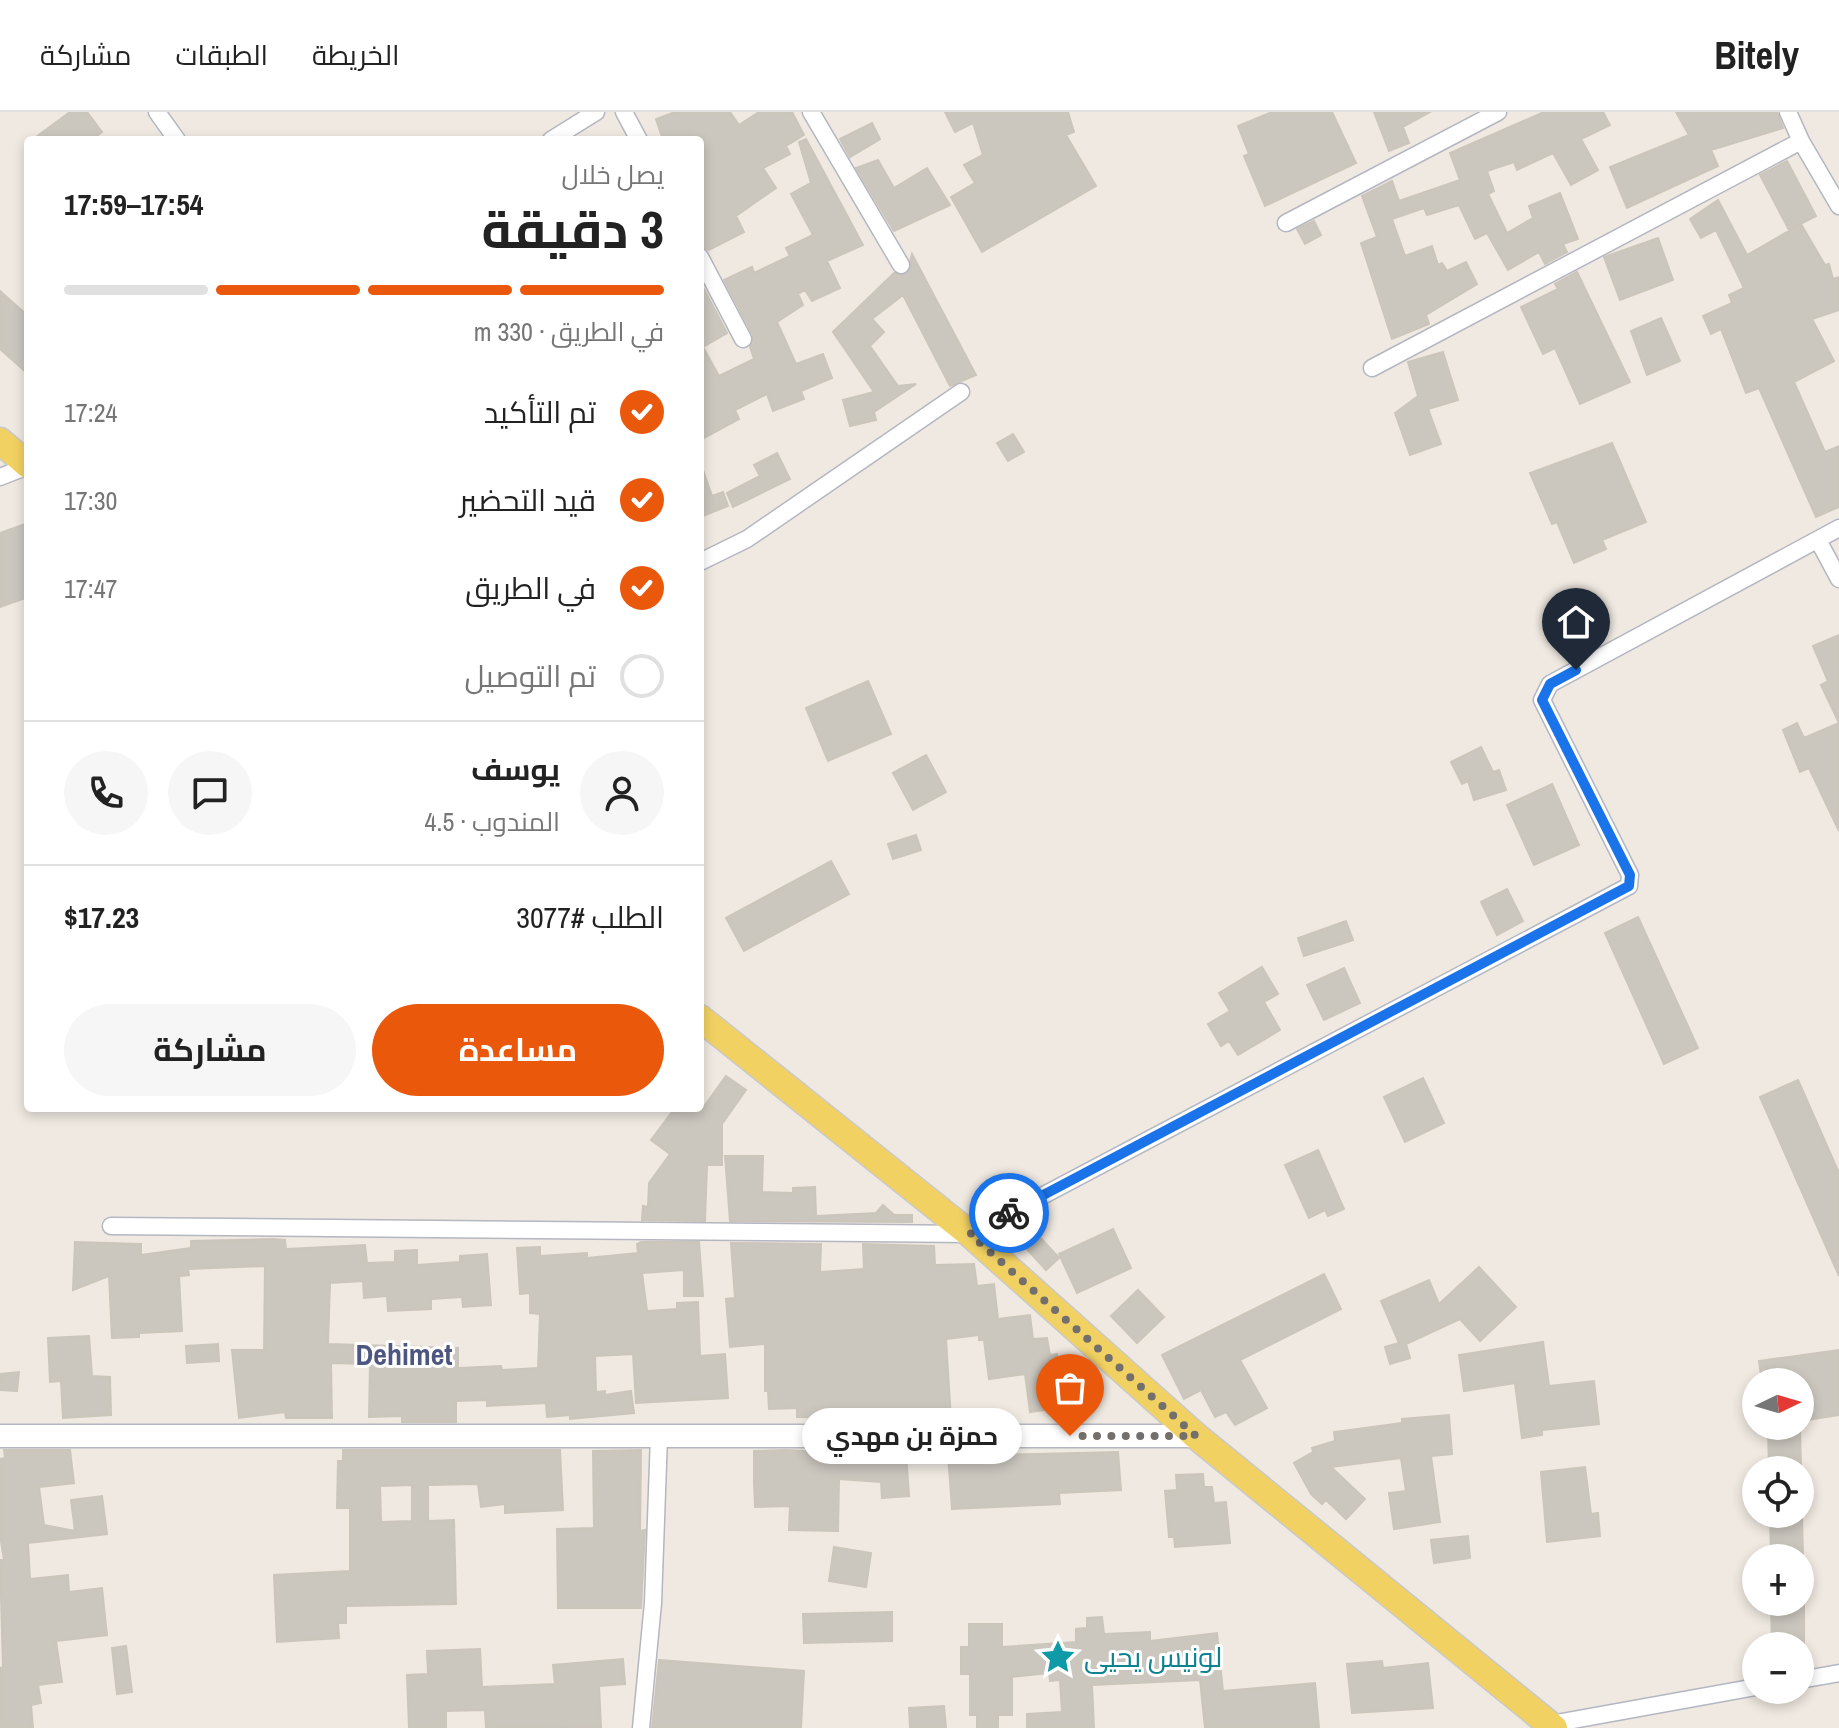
<!DOCTYPE html>
<html lang="ar">
<meta charset="utf-8">
<style>
:root{--surface:#fff;--page:#f6f6f6;--text:#222;--muted:#767676;--line:#e0e0e0;--accent:#ea580c}
body{margin:0;font-family:"Archivo Narrow",Cairo,sans-serif;background:var(--page);color:var(--text);direction:rtl;height:100vh;display:flex;flex-direction:column;font-size:30px;white-space:nowrap}
*{box-sizing:border-box;margin:0}
p{font-size:26px;color:var(--muted)}
.icon{flex:none;width:44px;height:44px;fill:none;stroke:currentColor;stroke-width:2;stroke-linecap:round;stroke-linejoin:round}
.map{position:relative;flex:1;overflow:hidden;direction:ltr}
.drawer{position:absolute;left:24px;top:24px;width:680px;height:976px;display:flex;flex-direction:column;background:var(--surface);border-radius:8px;box-shadow:0 4px 12px #0003;direction:rtl}
.drawer>*{flex:none}
.needle{width:52px;rotate:85deg}
.tools{position:absolute;left:1742px;top:1256px;display:grid;gap:16px}
.tools a{display:grid;place-items:center;width:72px;height:72px;border-radius:50%;background:var(--surface);box-shadow:0 4px 12px #0003;font-size:40px}
.pin{position:absolute;display:grid;place-items:center;width:68px;height:68px;color:#fff;margin:-82px -34px;border-radius:50% 50% 50% 0;rotate:-45deg;box-shadow:0 0 8px #0007}
.pin .icon{rotate:45deg}
.courier{position:absolute;display:grid;place-items:center;width:80px;height:80px;margin:-40px;border:6px solid #1a73e8;border-radius:50%;background:#fff;color:#222;box-shadow:0 2px 10px #0007}
.bubble{position:absolute;height:56px;border-radius:28px;background:var(--surface);box-shadow:0 4px 12px #0003;font-size:26px;font-weight:700;line-height:56px;text-align:center;direction:rtl}
.summary em{font-style:normal;font-weight:700}
.summary div{display:flex;flex-direction:column-reverse}
.summary{display:flex;align-items:center;justify-content:space-between;height:136px;padding:0 40px}
h1{font-size:52px;font-weight:700;line-height:60px}
.bar{display:grid;grid-template-columns:repeat(4,1fr);gap:12px 8px;align-content:center;height:96px;padding:0 40px}
.bar i{height:10px;border-radius:6px;background:var(--line)}
.bar .on{background:var(--accent)}
.bar p{grid-column:span 4}
.line{display:flex;align-items:center;gap:20px;padding:0 40px;border-top:2px solid var(--line)}
.line div{flex:1}
.round{display:grid;place-items:center;flex:none;width:84px;height:84px;border-radius:42px;background:var(--page)}
ol{padding:0 40px;list-style:none}
li{display:flex;align-items:center;gap:24px;height:88px}
li p{margin-inline-start:auto}
li .icon{padding:8px;border-radius:50%;background:var(--accent);color:#fff;stroke-width:4}
li:last-child{color:var(--muted)}
li i{width:44px;height:44px;border:4px solid var(--line);border-radius:50%}
.button{display:flex;gap:16px;margin-top:auto;padding:16px 40px}
.button a{flex:1;height:92px;border-radius:48px;background:var(--accent);color:#fff;font-size:32px;font-weight:700;line-height:92px;text-align:center}
.button a+a{background:var(--page);color:var(--text)}
header{display:flex;align-items:center;gap:48px;box-sizing:border-box;height:112px;padding:0 40px;background:var(--surface);border-bottom:2px solid var(--line)}
header strong{font-size:38px}
nav{display:flex;gap:44px;margin-inline-start:auto;font-size:28px}
.map>svg:first-child{display:block}
.building{fill:#cbc7bf;stroke:#cbc5ba;stroke-width:2;fill-rule:evenodd}
.lines{fill:none;stroke-linecap:round;stroke-linejoin:round}
.street-casing{stroke:#b4b7c1;stroke-width:19}
.secondary-casing{stroke:#b4b7c1;stroke-width:25}
.primary-casing{stroke:#c9c9c9;stroke-width:29}
.street{stroke:#fff;stroke-width:16}
.secondary{stroke:#fff;stroke-width:22}
.primary{stroke:#f2d163;stroke-width:26}
.done{stroke:#726f6d;stroke-width:8;stroke-dasharray:0 14.4}
.route{stroke:#1a73e8;stroke-width:10}
.labels{text-anchor:middle;stroke-width:6;stroke-linejoin:round;paint-order:stroke}
.culture-label{font-size:28px;fill:#0d838f;stroke:#fff;text-anchor:start}
.neighbourhood-label{font-size:30px;font-weight:bold;fill:#4d5680;stroke:#fff}
</style>
<header>
<strong>Bitely</strong>
<nav><a>الخريطة</a><a>الطبقات</a><a>مشاركة</a></nav>
</header>
<div class="map">
<svg width="1839" height="1616" viewBox="0 0 1839 1616">
<rect width="100%" height="100%" fill="#efe9e1"/>
<path class="building" d="M70,0H87L102,20L91,28H32Z
M675,0H730L739,13L759,0H792L804,23L786,34L790,42L763,56L776,76L736,104L744,120L709,138L700,134V28H663L656,7Z
M945,0H1068L1074,20L1066,23L1096,74L982,140L951,85L975,71L964,53L983,43L973,11L955,20Z
M1272,0H1332L1356,51L1265,94L1244,44L1249,42L1238,14Z
M1374,0H1430L1403,15L1409,31L1389,39Z
M1544,0H1603L1610,13L1581,27L1598,58L1571,73L1553,41L1517,58L1514,50L1487,59L1494,79L1488,82L1507,121L1533,106L1529,94L1560,81L1578,127L1563,132L1567,140L1545,152L1539,140L1508,158L1487,121L1475,127L1459,93L1427,103L1424,96L1392,107L1405,144L1432,134L1438,153L1442,151L1447,159L1466,150L1477,172L1426,203L1429,212L1392,227L1361,131L1377,125L1362,84L1392,69L1399,89L1460,68L1450,41Z
M1676,0H1777L1783,16L1711,38L1718,54L1627,96L1610,55L1689,23Z
M872,11L880,27L850,45L840,27Z
M806,27L863,133L827,149L840,176L812,189L805,178L798,182L803,193L777,210L796,252L823,242L832,266L801,279L804,287L773,299L767,282L735,298L739,307L700,328V179L704,177L727,221L703,235L719,264L754,247L750,235L753,223L724,168L752,155L754,161L790,144L786,136L813,123L791,82L811,71L799,30Z
M878,48L894,76L927,56L950,93L894,119L856,56Z
M1787,49L1816,104L1789,118L1760,63Z
M1718,88L1747,143L1801,112L1825,153L1829,152L1833,167L1839,165V198L1812,207L1834,249L1794,270L1825,340L1839,334V395L1816,405L1759,276L1746,281L1721,217L1711,222L1703,204L1732,191L1729,183L1744,176L1716,118L1701,126L1690,107Z
M1314,109L1321,123L1305,132L1297,117Z
M1658,126L1673,168L1620,188L1604,145Z
M912,142L976,263L950,274L903,183L872,207L884,220L870,234L898,274L916,272L874,300L876,308L850,314L843,288L874,280L833,220L894,161L907,162Z
M1577,160L1630,270L1580,292L1555,236L1543,242L1521,195L1558,177L1555,172Z
M0,179L28,204V262L0,237Z
M1661,206L1680,249L1647,263L1631,219Z
M1443,240L1458,288L1428,297L1441,332L1410,343L1395,301L1418,284L1408,250Z
M1013,322L1024,340L1008,349L997,331Z
M1612,331L1646,410L1602,428L1606,437L1574,451L1557,410L1552,412L1530,361Z
M777,341L790,367L733,395L727,381L760,364L754,353Z
M702,355L712,384L723,380L728,394L700,405Z
M28,411V485L0,495V421Z
M1839,523V719L1809,656L1800,660L1783,618L1797,611L1804,626L1839,611L1821,573L1828,569L1813,534Z
M868,569L891,622L828,649L806,596Z
M1481,635L1493,660L1499,658L1506,678L1474,688L1468,669L1462,672L1451,650Z
M926,643L946,680L913,698L893,661Z
M1552,672L1579,733L1534,753L1507,693Z
M916,723L921,738L893,747L888,732Z
M831,749L849,782L744,839L726,806Z
M1507,777L1523,809L1497,823L1481,790Z
M1638,805L1698,936L1664,952L1605,821Z
M1346,809L1353,828L1304,844L1298,826Z
M1262,855L1278,882L1264,890L1280,918L1238,943L1229,929L1221,934L1208,912L1230,899L1219,881Z
M1344,856L1360,891L1324,908L1307,873Z
M726,964L746,978L722,1012V1053H707L705,1109L642,1108L643,1094L648,1095L649,1071L670,1042L651,1028L675,996H703Z
M1423,966L1444,1011L1405,1030L1384,985Z
M1798,968L1839,1061V1164L1760,985Z
M1318,1038L1344,1097L1328,1104L1325,1098L1309,1106L1285,1053Z
M725,1044H763L762,1080L793,1081V1076L815,1075L816,1104L876,1101L883,1093L894,1103H912V1110L730,1109Z
M1113,1117L1131,1156L1077,1181L1059,1142Z
M1038,1123L1059,1146L1046,1158L1025,1135Z
M273,1127L285,1128L286,1137L365,1133L367,1151L395,1150V1139L417,1138V1153L460,1150V1144L487,1142L491,1193L463,1195L462,1185L431,1187V1197L388,1199L387,1184L364,1186L363,1169L330,1171L328,1232L458,1236V1256L501,1254L502,1258L538,1256L540,1202L530,1201V1181L520,1182L517,1136L540,1135V1144L587,1141V1146L638,1141L637,1132L641,1130H699L703,1184H684V1158L642,1161L647,1199L677,1197V1191L698,1190L700,1244L725,1242L728,1286L636,1291L633,1242L595,1244L596,1280L605,1279V1283L631,1279L634,1301L570,1307V1303L547,1305L546,1291L487,1294V1288L456,1289V1310H402V1304L369,1305L370,1252L331,1251L332,1306H286L285,1300L239,1306L232,1238H264L265,1154L188,1157L189,1163L179,1164L182,1219L139,1221V1225L112,1226L109,1164L73,1178L75,1130L141,1132V1143L191,1136V1129Z
M731,1131L821,1132L820,1160L864,1157L863,1132L934,1134L935,1153L974,1152L977,1174L994,1172L998,1207L1030,1203L1033,1227L1047,1226L1050,1243L1057,1242L1064,1295L1030,1300L1025,1262L989,1267L984,1228H979V1223L946,1227L951,1308L797,1305V1296L769,1297L768,1279H765V1232L730,1235L726,1187L735,1186Z
M1479,1155L1516,1195L1480,1229L1460,1207L1406,1232L1410,1246L1390,1252L1385,1235L1399,1231L1381,1189L1429,1168L1439,1192Z
M1324,1162L1341,1197L1240,1248L1267,1296L1235,1313L1226,1300L1215,1305L1201,1278L1184,1287L1162,1243Z
M1138,1178L1164,1205L1137,1231L1111,1204Z
M89,1224L92,1264L110,1265L111,1303L63,1306L61,1269L50,1270L48,1226Z
M1543,1230L1549,1274L1594,1269L1599,1312L1542,1318V1323L1522,1326L1515,1271L1464,1279L1459,1243Z
M218,1232L219,1249L187,1251L186,1234Z
M1839,1238V1303L1800,1309V1270H1762L1759,1249Z
M19,1260L17,1279L0,1278V1262Z
M1449,1303L1452,1342L1431,1344L1440,1410L1394,1417L1389,1381L1406,1379L1401,1346L1331,1355L1365,1387L1346,1407L1326,1388L1322,1392L1311,1382L1294,1351L1313,1340L1312,1336L1335,1329L1334,1320L1402,1311V1307Z
M1768,1314H1800L1801,1358H1769Z
M4,1338H70L74,1371L39,1375L44,1413L75,1419L71,1388L102,1384L107,1422L28,1431L30,1467L68,1463L69,1480L102,1476L107,1523L56,1529L62,1570L38,1573L41,1591L31,1593L33,1616H0V1556L3,1555L0,1448H4L0,1423V1347L5,1346Z
M343,1338H560L563,1398L505,1401V1392L481,1395L478,1372L428,1373V1409L454,1408L456,1492L346,1494V1511H338L339,1526L277,1530L274,1463L350,1459V1396H337L338,1349H343ZM412,1373V1409L381,1410L380,1374Z
M641,1338L640,1419L645,1418L641,1496H558L557,1417L594,1416L593,1339Z
M787,1338L870,1343L906,1340L909,1384L882,1386L881,1370L839,1367L838,1419L789,1418L790,1394L755,1395L754,1368V1339Z
M1000,1339V1343L1118,1340L1121,1378L1059,1381L1060,1392L952,1397L948,1342Z
M1585,1355L1591,1402L1598,1401L1600,1424L1547,1430L1541,1360Z
M1203,1362L1204,1375H1212L1214,1391L1226,1390L1230,1431L1175,1435L1174,1425H1169L1165,1379L1177,1378L1176,1363Z
M1770,1402H1802L1803,1446H1771Z
M1468,1424L1470,1446L1434,1451L1431,1428Z
M834,1435L871,1441L866,1475L829,1469Z
M1771,1490H1804V1534H1772Z
M892,1500V1529L804,1531L803,1502Z
M1102,1505L1104,1522L1150,1520V1529L1217,1521L1223,1579L1315,1571L1319,1616H1205L1200,1568L1092,1573L1094,1616H1027V1602L1062,1600L1060,1568L1050,1569L1049,1561L1012,1565V1603H998V1616H977V1603H970V1562H961V1535H969V1512H1002V1535L1076,1530V1517L1087,1516V1506Z
M126,1534L132,1580L117,1582L112,1536Z
M480,1537L482,1575L555,1572L553,1553L623,1547L625,1572L599,1574L601,1615L486,1616L485,1598L446,1599V1616H409L407,1563L428,1562L427,1539Z
M659,1548L804,1559L801,1616H652Z
M1382,1549L1383,1556L1428,1551L1433,1596L1352,1601L1347,1552Z
M944,1594L946,1616H910L909,1596Z"/>
<g class="lines">
<g class="street-casing">
<path id="street" d="M157,0L177,28
M624,0L639,28
M811,0L901,153
M1788,0L1801,29L1839,94
M551,28L596,0
M1286,111L1498,0
M700,145L743,227
M1372,256L1801,29
M0,365L28,354
M1818,428L1839,467
M700,450L747,427L961,280
M111,1114L970,1122L1629,774L1630,763L1542,588L1550,572L1839,416
M1800,1568L1839,1561
M1545,1613L1756,1575
M641,1616L653,1491L659,1324"/>
</g>
<g class="secondary-casing">
<path id="secondary" d="M0,1324H1196"/>
</g>
<g class="primary-casing">
<path id="primary" d="M0,329L28,353
M700,906L970,1122L1196,1324L1554,1616"/>
</g>
<use href="#street" class="street"/>
<use href="#secondary" class="secondary"/>
<use href="#primary" class="primary"/>
</g>
<g class="lines">
<path class="done" d="M1009,1101L970,1122L1196,1324H1070"/>
<path class="route" d="M1009,1101L1629,774L1630,763L1542,588L1550,572L1576,558"/>
</g>
<defs>
<g id="sight-bare" transform="scale(2.76)"><path d="M0-6L1.8-2.2L6-1.7L2.9 1.2L3.7 5.4L0 3.3L-3.7 5.4L-2.9 1.2L-6-1.7L-1.8-2.2Z" fill="#0f9aa8" stroke="#fff" stroke-width="2.5" paint-order="stroke"/></g>
</defs>
<g fill-rule="evenodd">
<use href="#sight-bare" x="1058" y="1545"/>
</g>
<g class="labels">
<g class="culture-label">
<text x="1084" y="1555">لونيس يحيى</text>
</g>
<g class="neighbourhood-label">
<text x="404" y="1253">Dehimet</text>
</g>
</g>
</svg>
<div class="tools">
<a><svg class="needle" viewBox="-14 -14 28 28"><path d="M0-13l5 13h-10z" fill="#e53935"/><path d="M0 13l5-13h-10z" fill="#767676"/></svg></a>
<a><svg class="icon" aria-label="locate" viewBox="0 0 24 24"><circle cx="12" cy="12" r="6"/><path d="M12 2v4M12 18v4M2 12h4M18 12h4"/></svg></a>
<a>+</a>
<a>−</a>
</div>
<div class="pin" style="left:1070px;top:1324px;background:#ea580c"><svg class="icon" aria-label="bag" viewBox="0 0 24 24"><path d="M5 8h14l-1 12H6zM9 8a3 3 0 0 1 6 0"/></svg></div>
<div class="pin" style="left:1576px;top:558px;background:#1f2937"><svg class="icon" aria-label="home" viewBox="0 0 24 24"><path d="M3 11l9-7 9 7M6 9v11h12V9"/></svg></div>
<div class="courier" style="left:1009px;top:1101px"><svg class="icon" aria-label="bike" viewBox="0 0 24 24"><circle cx="6" cy="16" r="4"/><circle cx="18" cy="16" r="4"/><path d="M6 16l4-8h5l3 8M10 8l3 8H6M13 5h3"/></svg></div>
<div class="bubble" style="left:802px;top:1296px;width:220px">حمزة بن مهدي</div>
<section class="drawer">
<div class="summary"><div><h1>3 دقيقة</h1><p>يصل خلال</p></div><em>17:54–17:59</em></div>
<div class="bar"><i class="on"></i><i class="on"></i><i class="on"></i><i></i><p>في الطريق · 330 m</p></div>
<ol>
<li><svg class="icon" aria-label="check" viewBox="0 0 24 24"><path d="M5 12l5 5 9-10"/></svg>تم التأكيد<p>17:24</p></li>
<li><svg class="icon" aria-label="check" viewBox="0 0 24 24"><path d="M5 12l5 5 9-10"/></svg>قيد التحضير<p>17:30</p></li>
<li><svg class="icon" aria-label="check" viewBox="0 0 24 24"><path d="M5 12l5 5 9-10"/></svg>في الطريق<p>17:47</p></li>
<li><i></i>تم التوصيل</li>
</ol>
<div class="line" style="height:144px"><a class="round"><svg class="icon" aria-label="person" viewBox="0 0 24 24"><circle cx="12" cy="8" r="4"/><path d="M4 21q1-7 8-7t8 7"/></svg></a><div><b>يوسف</b><p>المندوب · 4.5</p></div><a class="round"><svg class="icon" aria-label="chat" viewBox="0 0 24 24"><path d="M4 5h16v11H9l-5 4z"/></svg></a><a class="round"><svg class="icon" aria-label="phone" viewBox="0 0 24 24"><path d="M5 4h4l2 5-3 2q2 4 5 5l2-3 5 2v4C11 20 4 13 5 4z"/></svg></a></div>
<div class="line" style="height:104px"><div>الطلب #3077</div><b>$17.23</b></div>
<div class="button"><a>مساعدة</a><a>مشاركة</a></div>
</section>
</div>
